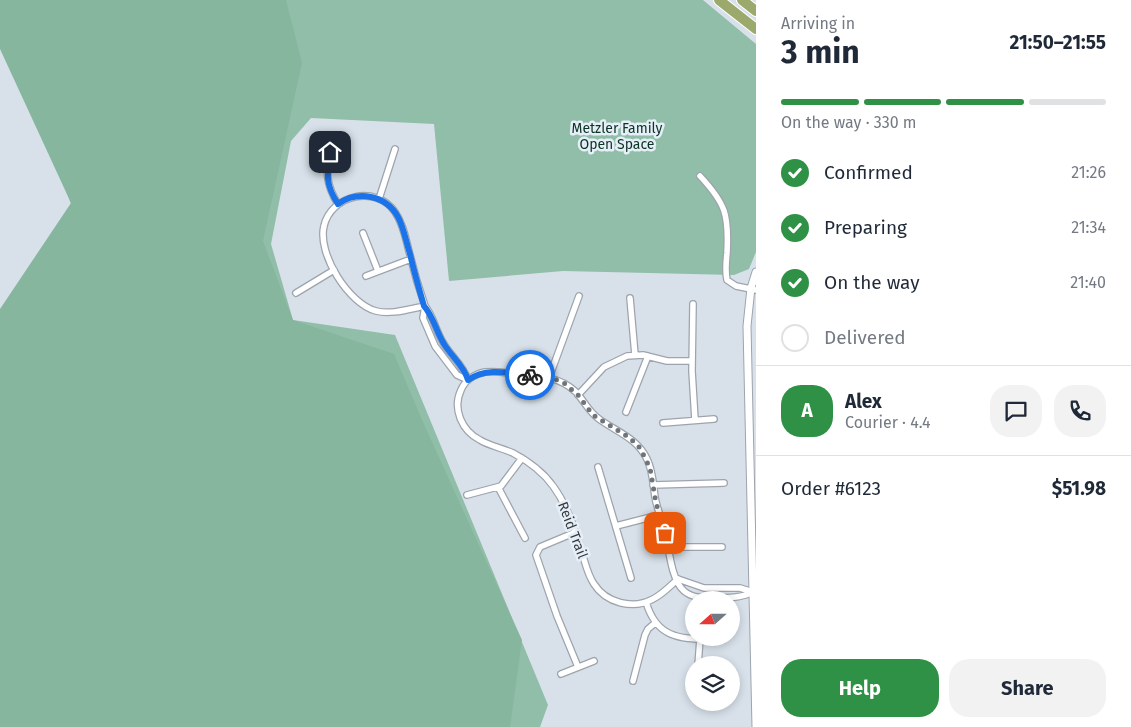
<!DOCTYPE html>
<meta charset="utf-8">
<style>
:root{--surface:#fff;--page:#f2f2f3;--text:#1f2937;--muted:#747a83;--line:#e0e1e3;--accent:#2e9145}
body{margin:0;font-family:"Fira Sans",sans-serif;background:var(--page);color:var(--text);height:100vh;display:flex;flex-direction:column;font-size:19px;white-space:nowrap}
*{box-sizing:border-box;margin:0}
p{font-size:16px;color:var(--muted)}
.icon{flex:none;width:28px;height:28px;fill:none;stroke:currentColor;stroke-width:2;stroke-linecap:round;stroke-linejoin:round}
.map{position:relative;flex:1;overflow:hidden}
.details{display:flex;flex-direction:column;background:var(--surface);width:375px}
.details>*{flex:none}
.needle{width:32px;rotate:249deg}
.fabs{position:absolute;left:685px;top:591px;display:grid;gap:10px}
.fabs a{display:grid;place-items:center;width:55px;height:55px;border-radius:50%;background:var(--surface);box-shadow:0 2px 8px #0003;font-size:25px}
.pin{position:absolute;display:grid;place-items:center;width:42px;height:42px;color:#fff;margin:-21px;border-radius:10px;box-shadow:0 2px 8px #0006}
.courier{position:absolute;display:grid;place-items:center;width:50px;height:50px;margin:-25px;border:4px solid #1a73e8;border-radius:50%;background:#fff;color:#222;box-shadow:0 1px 6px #0007}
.headline em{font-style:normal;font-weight:700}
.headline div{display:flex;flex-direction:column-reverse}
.headline{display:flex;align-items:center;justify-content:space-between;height:85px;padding:0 25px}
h1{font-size:32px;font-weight:700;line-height:38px}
.bar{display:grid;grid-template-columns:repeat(4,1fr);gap:8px 5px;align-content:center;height:60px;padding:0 25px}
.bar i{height:6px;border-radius:4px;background:var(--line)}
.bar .selected{background:var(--accent)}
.bar p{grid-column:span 4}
.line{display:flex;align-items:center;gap:12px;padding:0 25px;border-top:1px solid var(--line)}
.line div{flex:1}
.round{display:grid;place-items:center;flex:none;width:52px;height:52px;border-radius:20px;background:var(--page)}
ol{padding:0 25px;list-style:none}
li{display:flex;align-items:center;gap:15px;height:55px}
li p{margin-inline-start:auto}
li .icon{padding:5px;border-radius:50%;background:var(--accent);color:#fff;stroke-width:4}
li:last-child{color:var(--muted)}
li i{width:28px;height:28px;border:2px solid var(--line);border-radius:50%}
.button{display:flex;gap:10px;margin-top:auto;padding:10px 25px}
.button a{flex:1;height:58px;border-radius:20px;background:var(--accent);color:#fff;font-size:20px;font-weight:700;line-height:58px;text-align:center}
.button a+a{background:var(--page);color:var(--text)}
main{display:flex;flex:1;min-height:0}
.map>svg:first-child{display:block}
.green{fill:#91bea8}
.forest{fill:#87b69f}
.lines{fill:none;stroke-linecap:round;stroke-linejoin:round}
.minor-casing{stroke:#9da4ad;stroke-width:8}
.tertiary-casing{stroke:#9da4ad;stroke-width:9}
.trunk-casing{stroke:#fff;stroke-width:12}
.minor{stroke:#fff;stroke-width:5.5}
.tertiary{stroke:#fff;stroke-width:7}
.trunk{stroke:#9baa6c;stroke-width:10}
.done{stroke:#6f757a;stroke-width:5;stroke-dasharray:0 9}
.route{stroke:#1a73e8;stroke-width:6}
.labels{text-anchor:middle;stroke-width:5;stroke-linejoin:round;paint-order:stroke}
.park-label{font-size:14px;fill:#0a3323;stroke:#e6eef7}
.street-label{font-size:14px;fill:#373b3e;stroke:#e6eef7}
</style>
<main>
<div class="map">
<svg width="756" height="727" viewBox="0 0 756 727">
<rect width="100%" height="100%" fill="#d8e1ea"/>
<path class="green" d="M0,0H703L756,44V252L749,269L734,275L563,271L449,281L434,124L311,118L291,141L271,244L293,320L395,335L548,705L540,727H271L0,18Z"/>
<path class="forest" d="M0,0H286L302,63L263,241L293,320L394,354L423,422L522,640L510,727H0V309L71,203L0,49Z"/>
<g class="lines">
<g class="minor-casing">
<path id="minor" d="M331,136C328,165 322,179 338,204
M700,176C726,204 729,215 727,253C726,262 725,271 727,280L736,286L756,290
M379,199L395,149
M363,233L378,271
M366,276L411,259
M296,293L334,270
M630,298L635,355
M693,304L692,371L695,420
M425,306C409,309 391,315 376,311C349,304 317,254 324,226C331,195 376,184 395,212C404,225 406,241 410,255C414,272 419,289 425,306C434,317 436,332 444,344C452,357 464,366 468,380
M425,306L423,318L435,346L457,375L468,380
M549,378L579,296
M578,395L604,367L627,356L643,355L667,361H692
M626,412L648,356
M663,423L714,419
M598,467L631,578
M653,485L724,483
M498,487L525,538
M467,495L501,486L522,458
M616,526L659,515
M576,532L540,547L536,555L557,616L578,667
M668,547H722
M678,579C670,586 663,594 653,599C633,610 606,603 594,584C587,574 585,561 581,550C574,527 567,505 553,486C543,472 528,461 513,453C502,448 490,446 480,440C462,431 452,409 461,390C465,380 475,374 485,372C493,371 501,372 509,373C533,375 558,375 576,392C584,401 589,412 599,419C617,432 637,438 647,459C653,471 653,484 655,497C657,509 662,520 665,531C669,548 671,580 684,591C692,598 704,598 714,598C727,598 741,598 753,592
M678,579L704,588H740L753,592
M646,602C658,643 686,638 722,640
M698,665L700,639
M561,674L594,661
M633,681L645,635L648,629L655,623"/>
</g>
<g class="tertiary-casing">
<path id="tertiary" d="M756,727L747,326L751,288L756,272"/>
</g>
<g class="trunk-casing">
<path id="trunk" d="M719,0L756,29
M742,0L756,11"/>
</g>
<use href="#minor" class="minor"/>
<use href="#tertiary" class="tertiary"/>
<use href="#trunk" class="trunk"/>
</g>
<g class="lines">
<path class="done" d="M530,375L552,378L564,383L578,395L593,415L630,438L640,448L650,468L656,503L665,533"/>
<path class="route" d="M330,152C327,175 325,184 338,204C358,190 386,195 398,217C404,228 406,242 410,254C414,271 419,289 424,306C434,317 436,332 444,344C452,357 464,366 468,380C486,367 510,373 530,375"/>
</g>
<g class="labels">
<g class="park-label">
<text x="617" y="133">Metzler Family<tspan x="617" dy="16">Open Space</tspan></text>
</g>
<g class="street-label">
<text transform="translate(573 530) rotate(69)" y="5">Reid Trail</text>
</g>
</g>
</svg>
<div class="fabs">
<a><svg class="needle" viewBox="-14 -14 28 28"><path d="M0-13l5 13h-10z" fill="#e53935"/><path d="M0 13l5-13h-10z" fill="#747a83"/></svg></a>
<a><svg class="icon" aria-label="layers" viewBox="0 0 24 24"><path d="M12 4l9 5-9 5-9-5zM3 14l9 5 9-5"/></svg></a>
</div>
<div class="pin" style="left:665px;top:533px;background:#ea580c"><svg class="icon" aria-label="bag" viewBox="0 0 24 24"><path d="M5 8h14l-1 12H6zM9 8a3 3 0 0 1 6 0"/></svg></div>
<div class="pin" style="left:330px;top:152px;background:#1f2937"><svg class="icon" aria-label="home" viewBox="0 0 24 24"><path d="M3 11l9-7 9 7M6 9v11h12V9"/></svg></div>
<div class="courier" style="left:530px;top:375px"><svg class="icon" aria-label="bike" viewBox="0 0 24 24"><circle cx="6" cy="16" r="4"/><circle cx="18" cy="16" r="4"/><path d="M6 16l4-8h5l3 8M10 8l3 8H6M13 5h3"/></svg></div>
</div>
<section class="details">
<div class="headline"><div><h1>3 min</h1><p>Arriving in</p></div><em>21:50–21:55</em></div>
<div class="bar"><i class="selected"></i><i class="selected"></i><i class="selected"></i><i></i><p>On the way · 330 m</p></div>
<ol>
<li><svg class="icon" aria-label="check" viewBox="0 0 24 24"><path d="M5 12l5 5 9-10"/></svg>Confirmed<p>21:26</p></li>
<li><svg class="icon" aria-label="check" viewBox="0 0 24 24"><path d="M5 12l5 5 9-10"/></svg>Preparing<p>21:34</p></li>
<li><svg class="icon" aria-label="check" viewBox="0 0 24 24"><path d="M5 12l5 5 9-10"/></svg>On the way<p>21:40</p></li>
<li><i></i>Delivered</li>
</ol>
<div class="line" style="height:90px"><b class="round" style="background:var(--accent);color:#fff">A</b><div><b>Alex</b><p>Courier · 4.4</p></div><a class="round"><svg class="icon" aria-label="chat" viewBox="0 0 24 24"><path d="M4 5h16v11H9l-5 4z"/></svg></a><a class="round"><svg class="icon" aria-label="phone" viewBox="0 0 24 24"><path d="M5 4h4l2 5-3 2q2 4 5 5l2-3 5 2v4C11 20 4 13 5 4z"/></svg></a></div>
<div class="line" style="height:65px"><div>Order #6123</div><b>$51.98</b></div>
<div class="button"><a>Help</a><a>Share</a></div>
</section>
</main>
